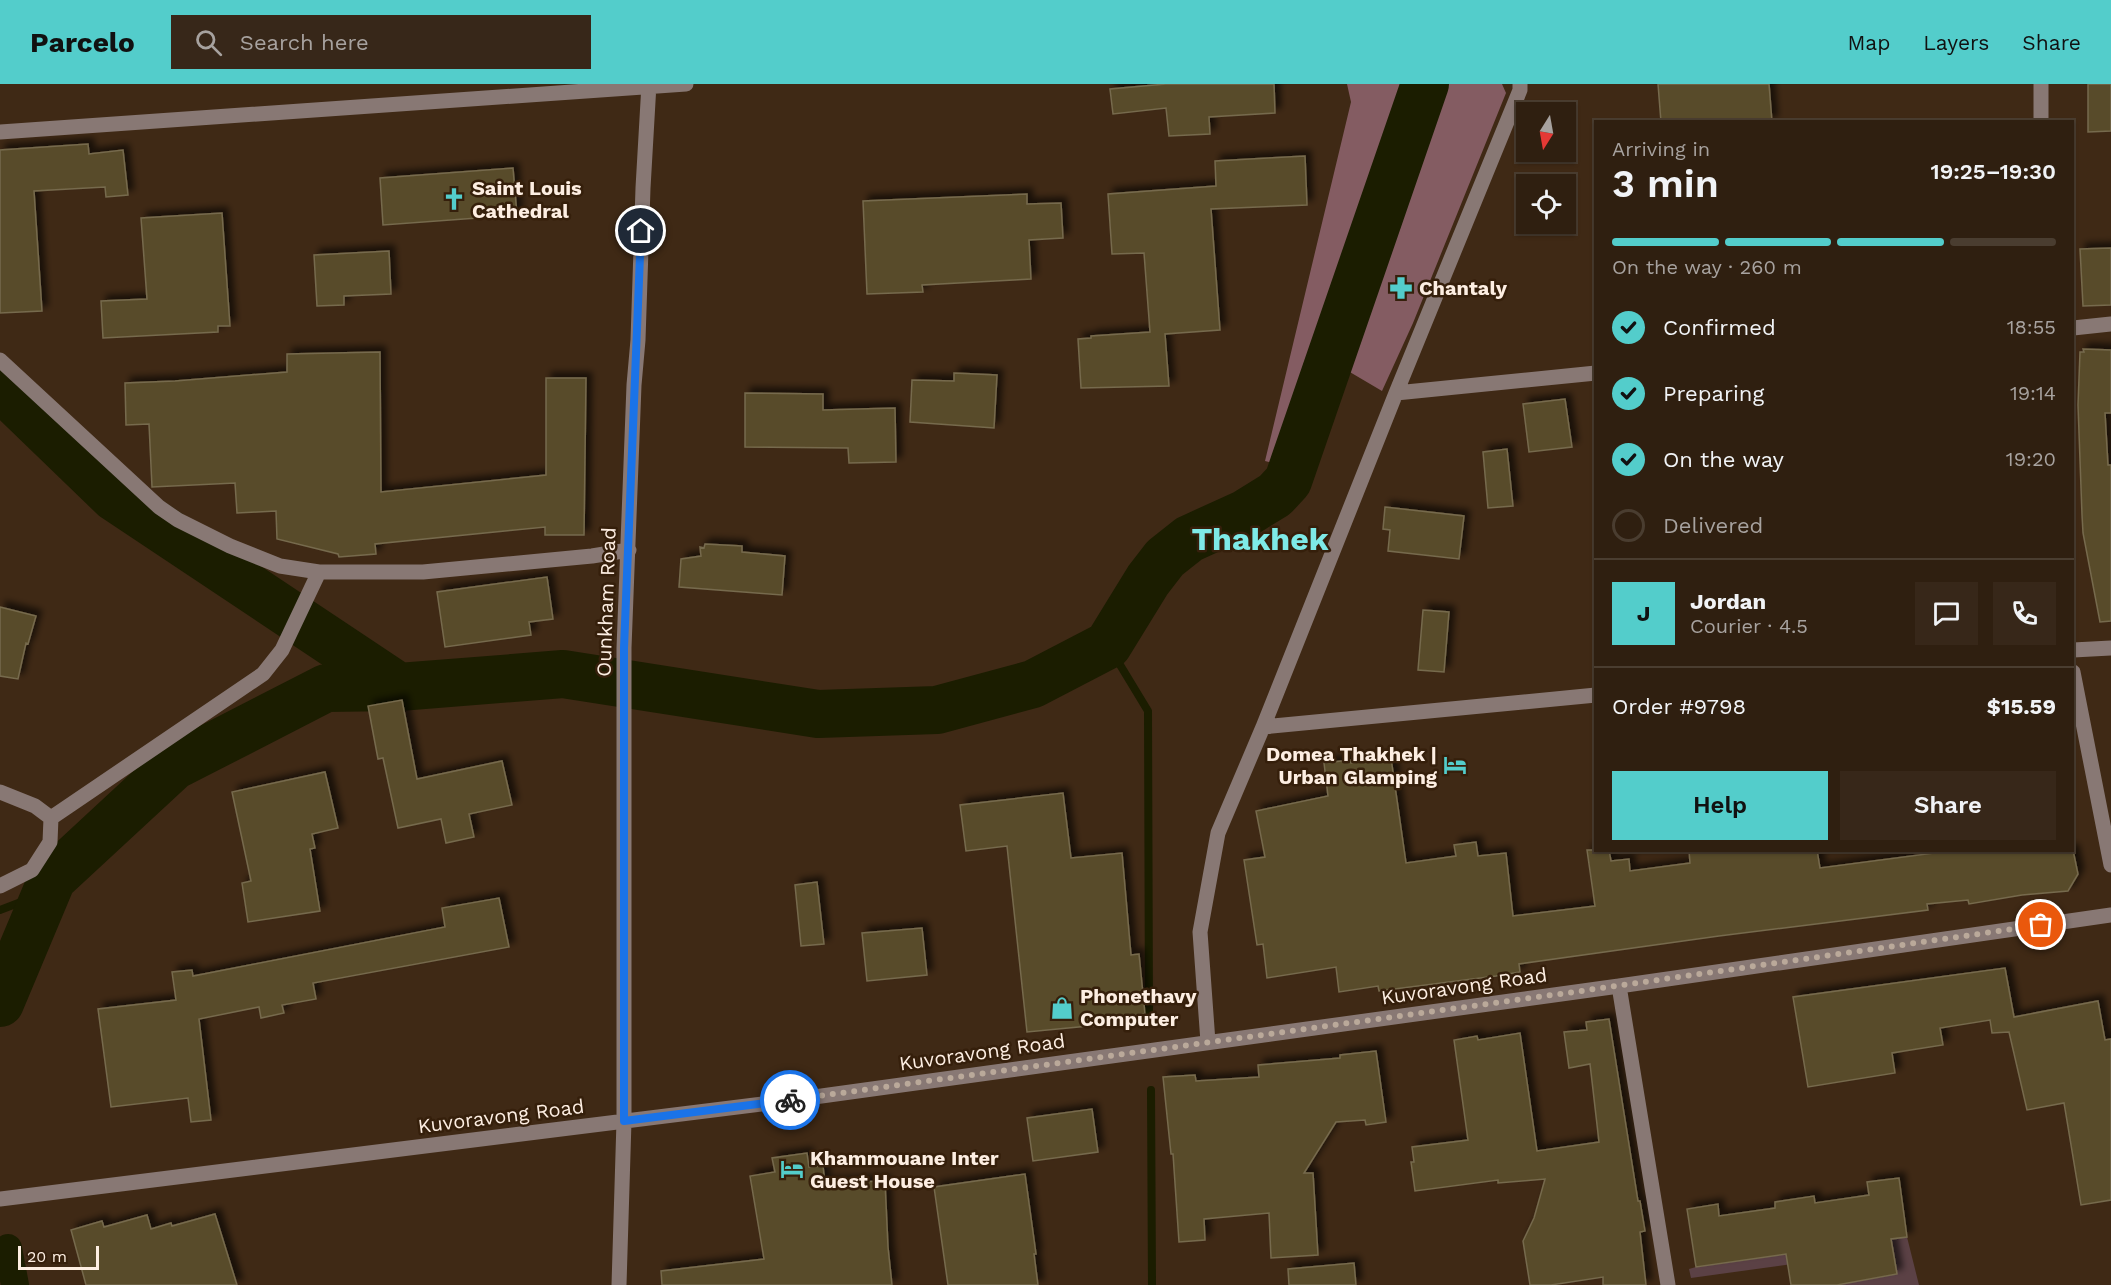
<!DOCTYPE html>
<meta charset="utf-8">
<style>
:root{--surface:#2f1f10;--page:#372719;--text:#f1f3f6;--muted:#a7a29f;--line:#4a3d30;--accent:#53cdcb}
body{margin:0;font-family:"Work Sans",sans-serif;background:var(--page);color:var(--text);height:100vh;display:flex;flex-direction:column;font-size:22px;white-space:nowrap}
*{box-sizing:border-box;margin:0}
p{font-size:20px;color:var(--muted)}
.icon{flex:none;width:33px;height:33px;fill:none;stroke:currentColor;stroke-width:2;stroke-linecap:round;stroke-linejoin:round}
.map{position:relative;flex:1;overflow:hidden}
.sheet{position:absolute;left:1594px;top:36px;width:480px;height:732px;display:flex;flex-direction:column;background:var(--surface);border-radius:0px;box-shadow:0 2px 4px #0004,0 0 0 2px var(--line)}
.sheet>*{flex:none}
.needle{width:39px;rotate:191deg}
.buttons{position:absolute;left:1516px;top:18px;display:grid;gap:12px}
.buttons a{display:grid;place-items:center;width:60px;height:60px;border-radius:0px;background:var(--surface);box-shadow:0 2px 4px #0004,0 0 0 2px var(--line);font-size:30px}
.scale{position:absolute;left:18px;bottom:15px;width:81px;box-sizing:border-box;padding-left:6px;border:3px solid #fdeee2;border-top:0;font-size:16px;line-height:21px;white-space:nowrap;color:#fdeee2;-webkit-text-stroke:4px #351f0b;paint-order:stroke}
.pin{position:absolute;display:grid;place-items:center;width:51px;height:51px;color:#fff;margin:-26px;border:3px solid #fff;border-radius:50%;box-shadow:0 2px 6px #0007}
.courier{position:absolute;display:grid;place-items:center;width:60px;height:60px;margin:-30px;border:4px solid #1a73e8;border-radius:50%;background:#fff;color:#222;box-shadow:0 2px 8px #0007}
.head em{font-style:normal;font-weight:600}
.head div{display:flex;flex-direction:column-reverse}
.head{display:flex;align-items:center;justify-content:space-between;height:102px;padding:0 18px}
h1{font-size:39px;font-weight:600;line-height:45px}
.bar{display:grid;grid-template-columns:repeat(4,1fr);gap:9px 6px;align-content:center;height:72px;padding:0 18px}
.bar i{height:8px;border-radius:4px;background:var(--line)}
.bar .selected{background:var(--accent)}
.bar p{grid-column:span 4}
.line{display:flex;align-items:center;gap:15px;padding:0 18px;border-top:2px solid var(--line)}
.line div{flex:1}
.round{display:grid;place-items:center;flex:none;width:63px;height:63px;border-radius:0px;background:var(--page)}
ol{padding:0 18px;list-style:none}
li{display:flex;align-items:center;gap:18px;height:66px}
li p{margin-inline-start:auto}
li .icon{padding:6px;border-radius:50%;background:var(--accent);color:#111;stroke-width:4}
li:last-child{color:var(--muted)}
li i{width:33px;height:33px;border:3px solid var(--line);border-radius:50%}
.cta{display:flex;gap:12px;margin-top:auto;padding:12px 18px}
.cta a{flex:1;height:69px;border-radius:0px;background:var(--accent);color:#111;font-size:24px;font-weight:600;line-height:69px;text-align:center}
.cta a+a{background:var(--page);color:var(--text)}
header{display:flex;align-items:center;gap:36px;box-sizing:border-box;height:84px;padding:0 30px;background:var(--accent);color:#111}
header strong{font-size:28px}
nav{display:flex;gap:33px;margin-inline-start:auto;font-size:21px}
.search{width:420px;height:54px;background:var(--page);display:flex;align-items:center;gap:15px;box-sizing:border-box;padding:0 21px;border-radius:0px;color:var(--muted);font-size:22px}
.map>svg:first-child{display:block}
.green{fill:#5b4145}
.forest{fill:#845c62}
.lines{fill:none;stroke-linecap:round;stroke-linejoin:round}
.stream{stroke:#1b1d00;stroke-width:8}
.canal{stroke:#1b1d00;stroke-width:28}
.river{stroke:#1b1d00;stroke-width:48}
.building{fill:#594c2a;stroke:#766a4d;stroke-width:1.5;filter:url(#shadow)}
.minor{stroke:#887874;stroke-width:15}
.done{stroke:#baa99a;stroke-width:6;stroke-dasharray:0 10.8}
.route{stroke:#1a73e8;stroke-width:8}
.labels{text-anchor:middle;stroke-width:5;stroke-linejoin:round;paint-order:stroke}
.poi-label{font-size:20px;font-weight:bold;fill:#fdeee2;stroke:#351f0b;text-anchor:start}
.street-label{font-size:20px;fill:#fdeee2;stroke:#351f0b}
.town-label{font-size:32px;font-weight:bold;fill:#7eeae7;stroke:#351f0b}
</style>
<header>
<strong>Parcelo</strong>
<div class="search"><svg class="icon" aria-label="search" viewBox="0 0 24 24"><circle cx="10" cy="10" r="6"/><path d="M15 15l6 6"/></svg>Search here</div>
<nav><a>Map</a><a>Layers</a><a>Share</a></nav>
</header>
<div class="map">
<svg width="2111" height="1201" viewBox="0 0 2111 1201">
<defs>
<filter id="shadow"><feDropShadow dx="5.5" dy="-5.5" stdDeviation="3" flood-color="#0009"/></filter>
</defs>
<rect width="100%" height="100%" fill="#3f2915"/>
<path class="green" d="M1907,1153L1919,1201H1840V1198L1814,1177L1691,1194L1689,1185L1696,1183Z"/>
<path class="forest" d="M1347,0H1502L1506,9L1413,239L1382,307L1343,284L1375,205L1361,150L1284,382L1265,377L1351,18Z"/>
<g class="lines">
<path class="stream" d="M1108,561L1148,627L1149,934
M0,826L47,808
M1151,1006L1152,1201"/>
<path class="canal" d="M8,1164L15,1201"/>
<path class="river" d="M0,303L114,413L399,603L563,590L818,630L937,626L1033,600L1108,561L1148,496L1165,474L1189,455L1246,429L1275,411L1288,397L1425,0
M0,919L52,795L174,682L326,604L399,603"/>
</g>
<path class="building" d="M1166,0H1274L1275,29L1209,33L1210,50L1169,52L1166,24L1113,30L1110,5Z
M1658,0H1769L1772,38H1661Z
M2088,0H2111V47L2088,48Z
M88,60L89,70L123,66L128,111L106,113L105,103L34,107L42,227L0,229V66Z
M1305,72L1307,121L1211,125L1220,246L1165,250L1169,302L1081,304L1078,255L1091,254V252L1150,248L1144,169L1112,170L1108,110L1216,102L1215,77Z
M513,84L517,131L383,141L380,94Z
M1027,110V120L1061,119L1063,154L1029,156L1031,195L922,201L923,208L867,210L863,117Z
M222,129L230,242H218V248L103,254L101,217L147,215L141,134Z
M2111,164V221L2083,222L2080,165Z
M389,167L391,210L344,212V221L317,222L314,171Z
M2083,265L2111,266V329H2105L2108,381H2111V537L2100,538L2083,449L2082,431L2078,321L2080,268H2084Z
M380,268L381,408L546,391V294H586L584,451H545V443L375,460L376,470L339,473L338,470L277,455L276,427L237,429L235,399L152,403L149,340L126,341L125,299L175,297L287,288V270Z
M954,289L997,291L994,344L910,338L912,296L954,297Z
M745,309L823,310V326L895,324L896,378L849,379L848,364L745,363Z
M1565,315L1572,363L1529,368L1523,320Z
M1507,365L1513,422L1488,424L1483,368Z
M1385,423L1464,432L1459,475L1388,467L1390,446L1383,445Z
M705,460L742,462V468L785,472L782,511L679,503L681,475L701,472L700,463L704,464Z
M547,493L553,535L529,538L531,551L445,563L437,508Z
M0,523L36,532L28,560L26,559L18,595L0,592Z
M1423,526L1449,528L1444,588L1418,586Z
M402,616L417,695L502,677L512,721L469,730L474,753L446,759L441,735L398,744L383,674L378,675L368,622Z
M1391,674L1406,779L1456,772L1454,761L1476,758L1478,772L1506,769L1513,832L1595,822L1587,766H1609L1611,777L1629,775L1630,787L1690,779L1689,766H1817L1820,784L1957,766H2073L2078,790L2068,807L2022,811L1969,820L1968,816L1927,820L1928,826L1719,852L1519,880L1520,888L1496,892L1379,907L1378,902L1339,908L1336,883L1267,894L1263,860L1257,861L1244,776L1265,773L1256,727L1328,712L1324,679L1350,676L1351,679Z
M325,688L338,744L312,750L315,764L310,765L320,827L248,838L242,799L251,797L232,708Z
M1063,709L1071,774L1122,769L1131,871L1139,870L1145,930L1098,934L1099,941L1027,948L1007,762L966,767L960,721Z
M817,798L824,860L801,862L795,801Z
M499,814L509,863L313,899L316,915L282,921L284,929L261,934L259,923L199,935L211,1036L191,1038L188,1014L111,1023L98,925L176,916L172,888L192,886L193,892L445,843L442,824Z
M922,844L927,891L867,897L862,849Z
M2005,884L2014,933L2098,917L2105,956L2111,955V1116L2081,1121L2064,1019L2027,1026L2009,948L1992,949L1990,936L1940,944L1943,961L1892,969L1895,989L1808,1003L1793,913Z
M1609,935L1638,1117H1640L1645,1147L1640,1148L1646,1201H1603V1193L1551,1201H1530L1523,1157L1534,1134L1545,1095L1498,1099V1096L1415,1107L1411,1078H1414L1412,1063L1468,1056L1454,956L1477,952L1478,956L1520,949L1537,1067L1599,1058L1590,980L1569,984L1564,948L1587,946L1586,938Z
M1376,967L1386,1038L1366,1041L1365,1036L1336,1038L1304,1089H1313L1318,1171L1271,1174L1269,1129L1204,1135L1205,1156L1179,1158L1173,1070H1171L1163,993L1195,991L1196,997L1259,993L1258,981L1340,974V971Z
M1092,1025L1098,1068L1033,1077L1027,1034Z
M807,1069L809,1083L823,1082L825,1099L885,1097L888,1163L892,1201H662L661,1187L764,1175L750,1092L775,1088L772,1074Z
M1025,1090L1036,1170H1034L1038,1201H948L934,1103Z
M1899,1094L1907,1153L1891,1155L1897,1190L1837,1201H1791L1786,1170L1696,1183L1687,1125L1718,1120L1719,1132L1775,1124V1118L1814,1112L1815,1119L1869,1111L1867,1098Z
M215,1130L237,1201H86L71,1146L102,1137L104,1143L147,1131L151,1145L171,1139L172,1142Z
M1354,1179L1356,1201H1289L1288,1185Z"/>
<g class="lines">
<path class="minor" d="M2041,38V0
M0,48L686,0
M2073,244L2111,240
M0,276L159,423L178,436L230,462L280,482L319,488H423L592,472L629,466
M1396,309L1596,289
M2073,566L2111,564
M2073,588L2111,781
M1263,643L1596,611
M0,708L35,722L51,734
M51,734L263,590L282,566L319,488
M0,802L32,786L50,758L51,734
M1619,902L1668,1201
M1208,958L1200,848L1218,749L1263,643L1396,309L1520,6V0
M0,1115L778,1018L1619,902L2111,831
M619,1201L624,1037V564L634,301L638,256L643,104L649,0"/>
</g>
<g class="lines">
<path class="done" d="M790,1016L1574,908L2041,841"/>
<path class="route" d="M641,147L624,564V1037L790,1016"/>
</g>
<defs>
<g id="church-bare" transform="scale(1.8)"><path d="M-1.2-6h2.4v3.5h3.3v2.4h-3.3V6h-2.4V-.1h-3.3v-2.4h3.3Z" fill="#53cdcb" stroke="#351f0b" stroke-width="2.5" paint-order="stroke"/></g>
<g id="pharmacy-bare" transform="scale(1.8)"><path d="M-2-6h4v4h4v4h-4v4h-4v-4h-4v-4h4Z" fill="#53cdcb" stroke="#351f0b" stroke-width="2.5" paint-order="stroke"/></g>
<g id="hotel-bare" transform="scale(1.8)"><path d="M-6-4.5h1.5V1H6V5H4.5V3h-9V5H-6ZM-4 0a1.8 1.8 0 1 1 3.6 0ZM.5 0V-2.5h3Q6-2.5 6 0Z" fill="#53cdcb" stroke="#351f0b" stroke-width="2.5" paint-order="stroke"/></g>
<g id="shop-bare" transform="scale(1.8)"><path d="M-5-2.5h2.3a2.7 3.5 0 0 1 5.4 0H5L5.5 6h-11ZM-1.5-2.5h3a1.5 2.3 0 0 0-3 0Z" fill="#53cdcb" stroke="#351f0b" stroke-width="2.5" paint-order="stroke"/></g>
</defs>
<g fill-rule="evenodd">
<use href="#church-bare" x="454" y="115"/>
<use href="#pharmacy-bare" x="1401" y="204"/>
<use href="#hotel-bare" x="1455" y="681"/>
<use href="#shop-bare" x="1062" y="924"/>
<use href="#hotel-bare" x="792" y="1085"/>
</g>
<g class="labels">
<g class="poi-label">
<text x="472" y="111">Saint Louis<tspan x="472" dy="23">Cathedral</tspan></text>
<text x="1419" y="211">Chantaly</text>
<text x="1437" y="677" text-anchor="end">Domea Thakhek |<tspan x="1437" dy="23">Urban Glamping</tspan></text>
<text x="1080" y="919">Phonethavy<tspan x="1080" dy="23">Computer</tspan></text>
<text x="810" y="1081">Khammouane Inter<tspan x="810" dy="23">Guest House</tspan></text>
</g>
<g class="street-label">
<text transform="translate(606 518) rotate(-88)" y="7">Ounkham Road</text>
<text transform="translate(1464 902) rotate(-8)" y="7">Kuvoravong Road</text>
<text transform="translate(982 968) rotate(-8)" y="7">Kuvoravong Road</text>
<text transform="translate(501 1032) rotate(-7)" y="7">Kuvoravong Road</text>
</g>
<g class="town-label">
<text x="1260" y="466">Thakhek</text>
</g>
</g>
</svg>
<div class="buttons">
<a><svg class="needle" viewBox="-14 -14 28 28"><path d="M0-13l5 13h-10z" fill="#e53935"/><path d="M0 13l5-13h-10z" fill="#a7a29f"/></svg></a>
<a><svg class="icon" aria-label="locate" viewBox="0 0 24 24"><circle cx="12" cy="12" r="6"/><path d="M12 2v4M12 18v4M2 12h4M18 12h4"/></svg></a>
</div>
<div class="scale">20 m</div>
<div class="pin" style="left:2041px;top:841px;background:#ea580c"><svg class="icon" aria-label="bag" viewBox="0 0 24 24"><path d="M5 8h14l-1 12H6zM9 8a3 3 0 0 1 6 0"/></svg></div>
<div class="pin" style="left:641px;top:147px;background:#1f2937"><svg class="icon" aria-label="home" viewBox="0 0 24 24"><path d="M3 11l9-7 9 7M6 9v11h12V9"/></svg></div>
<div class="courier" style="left:790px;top:1016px"><svg class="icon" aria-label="bike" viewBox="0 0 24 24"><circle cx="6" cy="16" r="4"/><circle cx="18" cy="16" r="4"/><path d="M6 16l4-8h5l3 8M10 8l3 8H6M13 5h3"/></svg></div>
<section class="sheet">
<div class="head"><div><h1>3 min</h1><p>Arriving in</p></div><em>19:25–19:30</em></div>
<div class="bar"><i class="selected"></i><i class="selected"></i><i class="selected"></i><i></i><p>On the way · 260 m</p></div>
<ol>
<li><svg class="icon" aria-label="check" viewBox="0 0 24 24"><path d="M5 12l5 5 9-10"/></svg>Confirmed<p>18:55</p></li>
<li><svg class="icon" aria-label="check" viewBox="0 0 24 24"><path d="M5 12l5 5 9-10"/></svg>Preparing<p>19:14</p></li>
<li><svg class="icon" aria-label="check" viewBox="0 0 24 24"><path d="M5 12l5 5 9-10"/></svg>On the way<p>19:20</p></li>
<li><i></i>Delivered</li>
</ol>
<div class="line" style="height:108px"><b class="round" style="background:var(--accent);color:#111">J</b><div><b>Jordan</b><p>Courier · 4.5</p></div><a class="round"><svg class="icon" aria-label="chat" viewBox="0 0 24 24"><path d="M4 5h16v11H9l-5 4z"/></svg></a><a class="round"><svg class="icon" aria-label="phone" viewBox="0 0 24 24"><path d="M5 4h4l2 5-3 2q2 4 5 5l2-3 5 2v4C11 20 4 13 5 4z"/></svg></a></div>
<div class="line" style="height:78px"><div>Order #9798</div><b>$15.59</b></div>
<div class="cta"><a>Help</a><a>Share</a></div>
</section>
</div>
